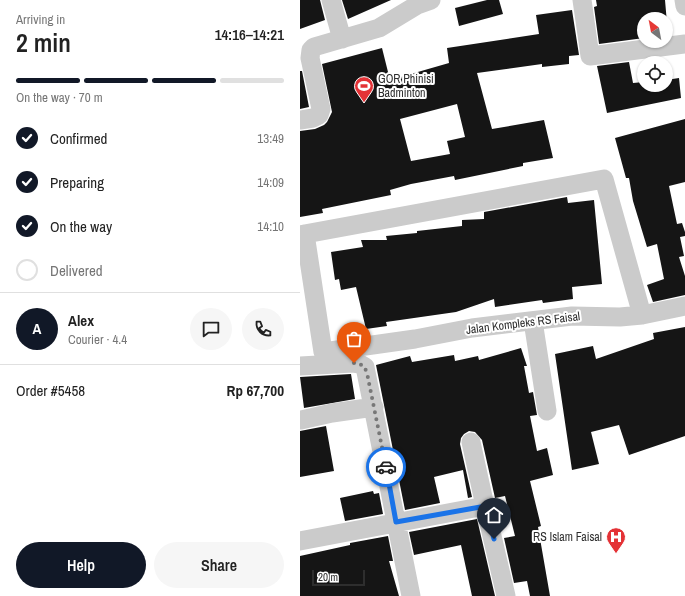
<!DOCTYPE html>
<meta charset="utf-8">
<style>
:root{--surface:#fff;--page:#f6f6f6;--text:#222;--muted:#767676;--line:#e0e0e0;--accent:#111827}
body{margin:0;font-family:"Archivo Narrow",sans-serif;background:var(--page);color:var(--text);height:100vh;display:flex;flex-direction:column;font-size:15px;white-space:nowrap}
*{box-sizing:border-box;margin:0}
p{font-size:13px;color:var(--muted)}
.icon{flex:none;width:22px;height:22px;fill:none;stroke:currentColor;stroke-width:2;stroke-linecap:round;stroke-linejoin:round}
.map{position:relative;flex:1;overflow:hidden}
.panel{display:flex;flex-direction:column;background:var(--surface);width:300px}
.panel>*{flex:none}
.needle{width:26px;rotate:328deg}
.fabs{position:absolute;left:337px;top:12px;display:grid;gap:8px}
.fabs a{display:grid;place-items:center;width:36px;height:36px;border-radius:50%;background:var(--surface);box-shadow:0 1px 3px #0004;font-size:20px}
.scale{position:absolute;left:12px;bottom:10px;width:53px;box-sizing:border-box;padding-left:4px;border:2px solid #2e2e2e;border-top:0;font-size:11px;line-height:14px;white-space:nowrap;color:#2e2e2e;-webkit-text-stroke:3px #fff;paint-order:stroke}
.pin{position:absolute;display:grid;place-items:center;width:34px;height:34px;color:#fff;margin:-41px -17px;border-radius:50% 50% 50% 0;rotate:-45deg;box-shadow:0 0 4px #0007}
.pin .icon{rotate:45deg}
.courier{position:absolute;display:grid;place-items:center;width:40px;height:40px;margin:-20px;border:3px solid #1a73e8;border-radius:50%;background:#fff;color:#222;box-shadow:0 1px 5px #0007}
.overview em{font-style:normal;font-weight:600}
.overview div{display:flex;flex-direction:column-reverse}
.overview{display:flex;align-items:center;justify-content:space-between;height:68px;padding:0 16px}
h1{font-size:26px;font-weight:600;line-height:30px}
.bar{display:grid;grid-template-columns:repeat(4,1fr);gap:6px 4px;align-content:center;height:48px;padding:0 16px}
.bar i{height:5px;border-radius:3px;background:var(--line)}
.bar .on{background:var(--accent)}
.bar p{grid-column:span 4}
.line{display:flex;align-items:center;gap:10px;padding:0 16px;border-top:1px solid var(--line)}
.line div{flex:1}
.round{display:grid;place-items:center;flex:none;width:42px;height:42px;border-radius:21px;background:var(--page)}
ol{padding:0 16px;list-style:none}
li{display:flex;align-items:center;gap:12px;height:44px}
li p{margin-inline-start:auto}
li .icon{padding:4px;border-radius:50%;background:var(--accent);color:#fff;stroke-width:4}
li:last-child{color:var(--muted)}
li i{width:22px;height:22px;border:2px solid var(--line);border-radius:50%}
.button{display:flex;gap:8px;margin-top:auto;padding:8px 16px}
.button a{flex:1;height:46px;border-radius:24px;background:var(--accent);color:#fff;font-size:16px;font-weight:600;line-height:46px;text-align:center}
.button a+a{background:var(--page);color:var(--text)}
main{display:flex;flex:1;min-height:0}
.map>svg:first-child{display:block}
.building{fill:#151515;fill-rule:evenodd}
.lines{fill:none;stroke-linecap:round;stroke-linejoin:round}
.minor{stroke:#cbcbcb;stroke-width:19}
.done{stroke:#777;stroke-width:4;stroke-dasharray:0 7.2}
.route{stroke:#1a73e8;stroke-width:5}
.labels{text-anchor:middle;stroke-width:4;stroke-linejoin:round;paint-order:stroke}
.poi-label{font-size:12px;fill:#2e2e2e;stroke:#fff;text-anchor:start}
.street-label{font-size:12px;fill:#2e2e2e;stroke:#fff}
</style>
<main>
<section class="panel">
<div class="overview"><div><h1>2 min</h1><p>Arriving in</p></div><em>14:16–14:21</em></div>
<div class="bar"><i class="on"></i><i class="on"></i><i class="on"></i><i></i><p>On the way · 70 m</p></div>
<ol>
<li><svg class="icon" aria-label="check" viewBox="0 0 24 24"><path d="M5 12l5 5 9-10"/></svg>Confirmed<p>13:49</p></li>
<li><svg class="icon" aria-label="check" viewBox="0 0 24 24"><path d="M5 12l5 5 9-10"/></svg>Preparing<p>14:09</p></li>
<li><svg class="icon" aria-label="check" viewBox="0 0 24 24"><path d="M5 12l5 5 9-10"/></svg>On the way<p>14:10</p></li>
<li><i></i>Delivered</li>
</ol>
<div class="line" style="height:72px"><b class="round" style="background:var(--accent);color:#fff">A</b><div><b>Alex</b><p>Courier · 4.4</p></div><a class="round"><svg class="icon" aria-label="chat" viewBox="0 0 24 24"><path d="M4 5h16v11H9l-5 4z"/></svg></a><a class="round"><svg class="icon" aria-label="phone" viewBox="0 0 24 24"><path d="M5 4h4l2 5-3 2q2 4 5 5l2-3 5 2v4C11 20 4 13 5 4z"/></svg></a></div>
<div class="line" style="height:52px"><div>Order #5458</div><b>Rp 67,700</b></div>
<div class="button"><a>Help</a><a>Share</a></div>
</section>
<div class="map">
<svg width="385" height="596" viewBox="0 0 385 596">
<rect width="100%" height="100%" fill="#fff"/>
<path class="building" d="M0,0H20L25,20L0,29Z
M42,0H91L48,19Z
M187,0H199L203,14L159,26L155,8Z
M296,0H365L368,35H366V19H344V38L299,44L294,7L297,6Z
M272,10L279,55L269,56V64L242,67V64L177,73L192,129L244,120L253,158L223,163V166L155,180L154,176L111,184L90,190L91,195L22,209L23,213L0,217V131L15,129L24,125L27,122L32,112L22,64L82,48L90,80L149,63L147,48L239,34L236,15ZM157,104L165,137L147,141L150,154L111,161L100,119Z
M329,62L333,83L344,82V85H366V80L379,78L381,98L307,113L297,66Z
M0,71H2L9,107L0,109Z
M385,119V182L369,186L377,224L382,223L385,232V236L380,237L384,256L379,257L385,276V295L353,302L347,285L364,279L357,244L347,247L333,201L329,178H326L315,138Z
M267,197L268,203L294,200L302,284L272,287L273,299L243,303L242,300L195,307L194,299L156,312L86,322L87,326L66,329L56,287L41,290L39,279L35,280L31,252L63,247L61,240H87L86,236L117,233V231L162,226V220L184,219V212Z
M385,327V436L329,455L319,425L291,432L299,464L272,470L255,354L293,346L296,359L354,339L353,333Z
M221,348L227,366H224L229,393L233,392L237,415L230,416L237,451L247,448L253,475L230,481L241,526L238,527L250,596H230L227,581L214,583L204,538L215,536L205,496L195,498L182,440L175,432L169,431L164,434L161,438L160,444L172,497L168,498L163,470L134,477L140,503L105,510L76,365L110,356L112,362L154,355L155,361L178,356L179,360Z
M51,374L55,399L4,408L0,377Z
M26,426L34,471L0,477V431Z
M73,491L74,494L79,493L83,514L45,521L40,498Z
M177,519L195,596H172L161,545L114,555L109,532Z
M88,536L93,561H89L99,596H0V556L50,545V543Z"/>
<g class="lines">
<path class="minor" d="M31,0L42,39
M282,0L290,56L385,44
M384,0L385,6
M0,120L13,118L19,115L21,109L10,58L11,50L14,47L79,28L117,5L131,0
M5,234L23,352L115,339L172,328L272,316L320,317L342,315L385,306
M0,235L304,179L342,315
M233,321L247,411
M0,366L53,363L60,364L65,367L111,596
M1,420L32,413L74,407
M171,442L185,506
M0,541L185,506L206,596"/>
</g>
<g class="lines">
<path class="done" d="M54,363C61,364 64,365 67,373L86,467"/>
<path class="route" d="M86,467L96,522L186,506L194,539"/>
</g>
<defs>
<g id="stadium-pin" transform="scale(1)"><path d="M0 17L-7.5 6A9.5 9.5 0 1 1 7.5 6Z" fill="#e43236" stroke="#fff"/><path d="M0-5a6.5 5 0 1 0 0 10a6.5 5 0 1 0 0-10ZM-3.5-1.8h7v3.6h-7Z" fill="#fff"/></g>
<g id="hospital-pin" transform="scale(1)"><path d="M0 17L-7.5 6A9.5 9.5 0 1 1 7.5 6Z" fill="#e43236" stroke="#fff"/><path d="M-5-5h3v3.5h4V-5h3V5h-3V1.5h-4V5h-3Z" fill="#fff"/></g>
</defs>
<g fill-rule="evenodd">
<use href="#stadium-pin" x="64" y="86"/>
<use href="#hospital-pin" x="316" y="537"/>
</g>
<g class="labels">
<g class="poi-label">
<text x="78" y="83">GOR Phinisi<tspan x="78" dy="14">Badminton</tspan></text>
<text x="302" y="541" text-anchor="end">RS Islam Faisal</text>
</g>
<g class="street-label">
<text transform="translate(223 323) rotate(-7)" y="4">Jalan Kompleks RS Faisal</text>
</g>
</g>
</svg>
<div class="fabs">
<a><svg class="needle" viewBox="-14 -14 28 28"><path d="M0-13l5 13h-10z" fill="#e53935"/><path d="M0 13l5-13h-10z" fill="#767676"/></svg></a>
<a><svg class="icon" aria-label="locate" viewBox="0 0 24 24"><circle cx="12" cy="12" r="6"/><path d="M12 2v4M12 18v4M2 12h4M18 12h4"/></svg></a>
</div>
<div class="scale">20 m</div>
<div class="pin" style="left:54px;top:363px;background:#ea580c"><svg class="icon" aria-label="bag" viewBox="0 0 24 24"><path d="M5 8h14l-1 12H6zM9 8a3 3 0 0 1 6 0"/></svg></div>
<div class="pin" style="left:194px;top:539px;background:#1f2937"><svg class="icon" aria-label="home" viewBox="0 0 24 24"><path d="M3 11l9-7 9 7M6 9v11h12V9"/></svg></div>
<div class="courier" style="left:86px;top:467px"><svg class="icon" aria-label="car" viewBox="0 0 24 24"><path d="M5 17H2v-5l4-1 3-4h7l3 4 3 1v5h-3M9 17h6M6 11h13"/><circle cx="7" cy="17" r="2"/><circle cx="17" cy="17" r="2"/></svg></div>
</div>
</main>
